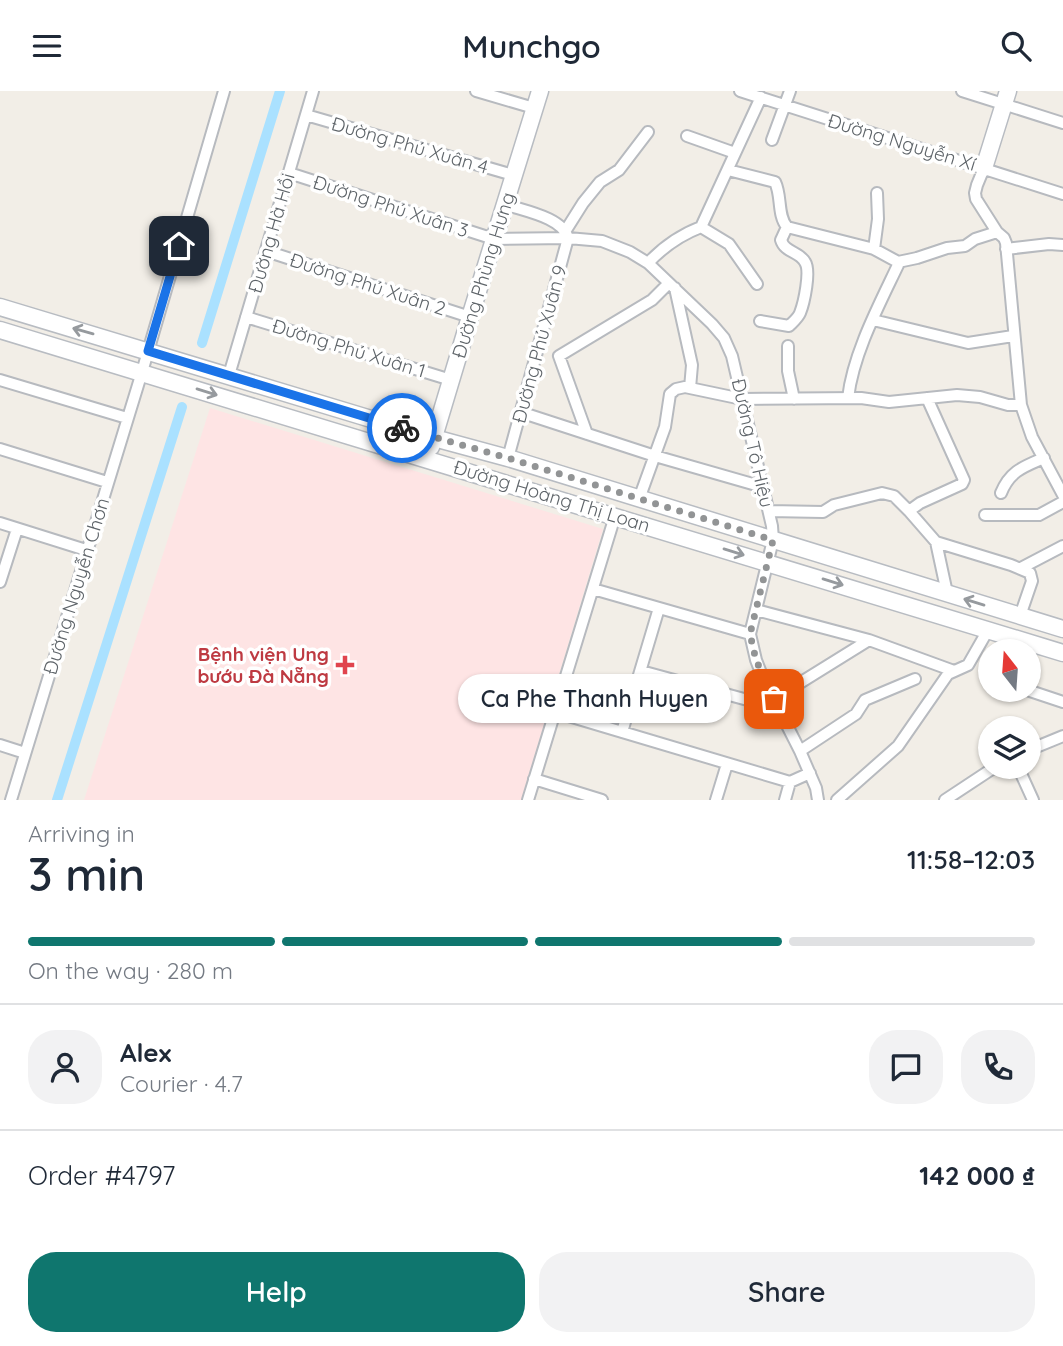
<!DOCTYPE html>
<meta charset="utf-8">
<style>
:root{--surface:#fff;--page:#f2f2f3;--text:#1f2937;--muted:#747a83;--line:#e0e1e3;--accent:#0f766e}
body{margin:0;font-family:Quicksand,sans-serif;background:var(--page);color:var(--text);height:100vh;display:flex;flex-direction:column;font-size:26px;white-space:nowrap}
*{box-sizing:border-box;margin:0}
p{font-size:23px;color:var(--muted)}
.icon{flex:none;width:38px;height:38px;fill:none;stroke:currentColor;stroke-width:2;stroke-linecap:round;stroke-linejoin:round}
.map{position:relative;height:709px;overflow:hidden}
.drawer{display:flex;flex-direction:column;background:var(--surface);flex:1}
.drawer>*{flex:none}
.needle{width:46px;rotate:343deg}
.tools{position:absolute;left:978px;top:548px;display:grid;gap:14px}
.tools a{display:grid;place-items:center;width:63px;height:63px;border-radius:50%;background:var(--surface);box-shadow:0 2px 5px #0004;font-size:35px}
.pin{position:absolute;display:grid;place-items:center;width:60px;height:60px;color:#fff;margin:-30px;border-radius:14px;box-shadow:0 4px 10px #0006}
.courier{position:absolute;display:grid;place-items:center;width:70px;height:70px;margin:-35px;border:5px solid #1a73e8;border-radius:50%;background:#fff;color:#222;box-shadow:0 2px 9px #0007}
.bubble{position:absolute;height:49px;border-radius:24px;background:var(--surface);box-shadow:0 2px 5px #0004;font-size:23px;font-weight:600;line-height:49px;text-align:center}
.head em{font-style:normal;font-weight:600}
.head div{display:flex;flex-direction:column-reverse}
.head{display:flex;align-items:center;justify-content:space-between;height:119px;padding:0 28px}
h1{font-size:46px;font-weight:600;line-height:52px}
.bar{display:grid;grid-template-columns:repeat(4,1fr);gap:10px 7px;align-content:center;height:84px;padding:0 28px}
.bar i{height:9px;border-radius:5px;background:var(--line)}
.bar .current{background:var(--accent)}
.bar p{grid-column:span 4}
.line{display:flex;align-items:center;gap:18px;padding:0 28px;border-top:2px solid var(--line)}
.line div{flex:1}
.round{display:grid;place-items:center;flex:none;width:74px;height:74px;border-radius:28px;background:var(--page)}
.cta{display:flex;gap:14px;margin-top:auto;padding:14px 28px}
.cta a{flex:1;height:80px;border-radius:28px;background:var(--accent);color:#fff;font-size:28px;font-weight:600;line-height:80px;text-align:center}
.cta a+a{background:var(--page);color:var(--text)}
header{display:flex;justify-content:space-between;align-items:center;height:91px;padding:0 28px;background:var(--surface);font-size:32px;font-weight:600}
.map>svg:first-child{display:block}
.medical{fill:#fee4e4}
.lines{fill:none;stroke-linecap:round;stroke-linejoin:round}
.canal{stroke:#aae1ff;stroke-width:10}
.street-casing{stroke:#b7babf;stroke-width:14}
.secondary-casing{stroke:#b8bcc2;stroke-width:19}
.street{stroke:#fff;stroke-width:10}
.secondary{stroke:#fff;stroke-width:16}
.oneway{stroke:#969a9e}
.done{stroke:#929495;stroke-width:7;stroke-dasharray:0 12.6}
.route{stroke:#1a73e8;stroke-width:9}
.health-dot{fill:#e0444e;stroke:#fff;stroke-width:2.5}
.labels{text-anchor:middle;stroke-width:7;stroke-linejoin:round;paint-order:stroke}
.street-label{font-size:19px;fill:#5e6469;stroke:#fff}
.health-label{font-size:19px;font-weight:bold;fill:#be3a42;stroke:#fff;text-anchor:end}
</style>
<header><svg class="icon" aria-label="menu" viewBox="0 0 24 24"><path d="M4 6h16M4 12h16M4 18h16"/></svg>Munchgo<svg class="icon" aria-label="search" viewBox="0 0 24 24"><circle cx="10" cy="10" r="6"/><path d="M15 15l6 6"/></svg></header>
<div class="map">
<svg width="1063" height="709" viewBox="0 0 1063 709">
<rect width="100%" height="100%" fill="#f2eee7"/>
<path class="medical" d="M210,317L603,438L521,709H84Z"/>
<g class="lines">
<path class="canal" d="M202,252L280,0
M57,709L182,316"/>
<g class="street-casing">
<path id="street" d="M476,0L534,17
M740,0L1063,103
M962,0L1063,32
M306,24L513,84
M687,45L735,62
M772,49L790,0
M984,77L977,94L975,102L976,108L997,141L1004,147L1006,152L1021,314L1032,346L1063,404
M728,79L775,91C782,105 777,124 787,136L874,158L898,171V174C879,214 853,263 848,307
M289,82L494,148L568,147L602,150L630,161L648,172L712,233L724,247L732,265L772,435L773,449L750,543L756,569L763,587L800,660L816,697L818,709
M504,113C524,120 562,126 568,147L508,367
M701,136L729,153L757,193
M566,139L583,112L600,91L619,79L648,41
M874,158L878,128L877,102
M1006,158L1049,153L1063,154
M266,160L470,226
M898,171L917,167L947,157L965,155L975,148L997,141
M648,172C664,155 680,144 701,136L761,6
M675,197L692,274L690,297
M246,226L451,289
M873,229L968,252L1013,245
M760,230L789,235C793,231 798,227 800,222C804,212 811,180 805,171C799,160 785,162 781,149L787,136
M788,255V280L794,308
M229,284L313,0
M0,289L127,327
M520,321L655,365L763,396
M587,343L559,265L652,209L669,192
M0,358L107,391
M1001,402C1010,380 1023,376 1044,367
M639,408L665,336L670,303L676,298L685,296L742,308L861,307L889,311L957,304L980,306L1008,314H1021
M769,420L823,421L834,414L882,402L894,405L909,420L936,451L1011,474L1030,482L1032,490L1020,525
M909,420L920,412L962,393L964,389L927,307
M985,424H1039L1063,411
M0,432L86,459
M936,451L947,502
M1021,477L1063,455
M0,491L17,438
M593,498L750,543
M756,519L869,549L954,580
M641,580L755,611L774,608L869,549
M1024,598L1063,611
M555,621L790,691L810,682
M622,641L659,517
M0,654L25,662
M1029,659L1063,645
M800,660L856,623L865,609L915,588
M1018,676L1033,709
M534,688L602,709
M11,709L142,281L224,0
M528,709L615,425
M716,709L727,673
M785,709L790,691
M837,709L898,655L948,583L968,574L988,539
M945,709L995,676"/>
</g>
<g class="secondary-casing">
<path id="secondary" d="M984,77L1008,0
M0,216L434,347L508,367L1063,538
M0,239L1063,562
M431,356L470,226L540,0"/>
</g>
<use href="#street" class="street"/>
<use href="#secondary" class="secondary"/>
</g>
<defs><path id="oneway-shaft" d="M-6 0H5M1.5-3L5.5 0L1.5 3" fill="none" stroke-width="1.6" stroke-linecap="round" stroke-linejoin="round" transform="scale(1.75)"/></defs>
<g class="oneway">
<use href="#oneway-shaft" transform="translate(83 240) rotate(-164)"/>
<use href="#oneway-shaft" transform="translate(207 301) rotate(17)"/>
<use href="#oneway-shaft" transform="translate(734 461) rotate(17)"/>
<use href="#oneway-shaft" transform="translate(833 491) rotate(17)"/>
<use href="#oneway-shaft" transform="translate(974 511) rotate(-163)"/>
</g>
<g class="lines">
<path class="done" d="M402,337L508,367L773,449L750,543L756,569L774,608"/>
<path class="route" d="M179,155L148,260L402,337"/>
</g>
<path class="health-dot" d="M341.5 563.5h7v7h7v7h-7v7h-7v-7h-7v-7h7z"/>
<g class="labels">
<g class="street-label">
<text transform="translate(902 51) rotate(17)" y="7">Đường Nguyễn Xí</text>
<text transform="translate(410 54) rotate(16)" y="7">Đường Phú Xuân 4</text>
<text transform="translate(391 115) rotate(18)" y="7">Đường Phú Xuân 3</text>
<text transform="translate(271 142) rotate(-74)" y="7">Đường Hà Hồi</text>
<text transform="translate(483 184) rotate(-73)" y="7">Đường Phùng Hưng</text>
<text transform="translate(368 193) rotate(18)" y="7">Đường Phú Xuân 2</text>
<text transform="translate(539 253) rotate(-75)" y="7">Đường Phú Xuân 9</text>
<text transform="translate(349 257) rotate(17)" y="7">Đường Phú Xuân 1</text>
<text transform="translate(753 352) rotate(77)" y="7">Đường Tô Hiệu</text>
<text transform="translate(552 405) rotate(17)" y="7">Đường Hoàng Thị Loan</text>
<text transform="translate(76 495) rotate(-73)" y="7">Đường Nguyễn Chơn</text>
</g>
<g class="health-label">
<text x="329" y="570">Bệnh viện Ung<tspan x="329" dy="22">bướu Đà Nẵng</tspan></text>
</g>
</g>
</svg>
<div class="tools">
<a><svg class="needle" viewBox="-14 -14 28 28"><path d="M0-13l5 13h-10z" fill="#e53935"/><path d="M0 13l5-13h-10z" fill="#747a83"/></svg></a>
<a><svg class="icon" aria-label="layers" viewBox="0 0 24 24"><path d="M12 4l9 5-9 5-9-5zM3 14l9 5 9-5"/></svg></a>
</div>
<div class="pin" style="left:774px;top:608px;background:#ea580c"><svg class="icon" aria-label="bag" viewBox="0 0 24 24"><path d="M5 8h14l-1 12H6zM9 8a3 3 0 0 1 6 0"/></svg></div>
<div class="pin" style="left:179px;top:155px;background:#1f2937"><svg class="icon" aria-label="home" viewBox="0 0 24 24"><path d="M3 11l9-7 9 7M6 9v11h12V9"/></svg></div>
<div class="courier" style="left:402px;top:337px"><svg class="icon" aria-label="bike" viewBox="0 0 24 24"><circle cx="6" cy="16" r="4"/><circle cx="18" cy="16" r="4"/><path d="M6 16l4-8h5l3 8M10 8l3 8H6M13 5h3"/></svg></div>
<div class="bubble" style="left:458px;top:583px;width:273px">Ca Phe Thanh Huyen</div>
</div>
<section class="drawer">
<div class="head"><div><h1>3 min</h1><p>Arriving in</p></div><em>11:58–12:03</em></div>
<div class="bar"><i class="current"></i><i class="current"></i><i class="current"></i><i></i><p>On the way · 280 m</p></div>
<div class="line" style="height:126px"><a class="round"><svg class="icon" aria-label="person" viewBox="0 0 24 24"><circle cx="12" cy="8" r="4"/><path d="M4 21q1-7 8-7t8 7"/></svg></a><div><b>Alex</b><p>Courier · 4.7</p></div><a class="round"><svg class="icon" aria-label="chat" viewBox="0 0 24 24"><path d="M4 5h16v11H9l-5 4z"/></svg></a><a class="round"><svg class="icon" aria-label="phone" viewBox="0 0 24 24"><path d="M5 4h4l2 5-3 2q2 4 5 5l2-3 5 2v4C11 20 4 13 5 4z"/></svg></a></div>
<div class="line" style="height:91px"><div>Order #4797</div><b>142 000 ₫</b></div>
<div class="cta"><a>Help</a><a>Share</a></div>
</section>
